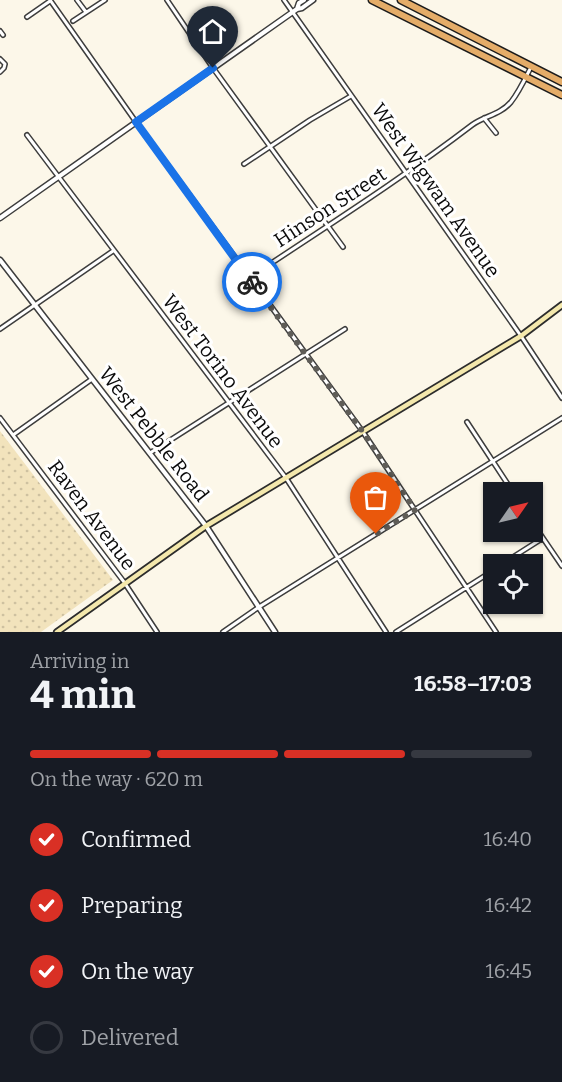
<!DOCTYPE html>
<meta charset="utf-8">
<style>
:root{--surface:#171b24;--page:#242831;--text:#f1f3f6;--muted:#9ea1a6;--line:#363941;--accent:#d93025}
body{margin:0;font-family:Bitter,serif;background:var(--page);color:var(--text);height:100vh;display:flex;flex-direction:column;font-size:22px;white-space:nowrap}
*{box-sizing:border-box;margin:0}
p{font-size:20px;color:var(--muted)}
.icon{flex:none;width:33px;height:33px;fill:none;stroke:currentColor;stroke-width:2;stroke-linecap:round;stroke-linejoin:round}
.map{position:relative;height:632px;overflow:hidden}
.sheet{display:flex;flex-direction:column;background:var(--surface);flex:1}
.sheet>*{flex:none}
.needle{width:39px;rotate:56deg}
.fabs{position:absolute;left:483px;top:482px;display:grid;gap:12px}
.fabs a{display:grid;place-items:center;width:60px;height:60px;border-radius:0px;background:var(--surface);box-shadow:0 2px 4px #0004;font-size:30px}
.pin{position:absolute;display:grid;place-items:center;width:51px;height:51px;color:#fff;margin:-62px -26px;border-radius:50% 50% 50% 0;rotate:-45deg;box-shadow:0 0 6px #0007}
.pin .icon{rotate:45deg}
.courier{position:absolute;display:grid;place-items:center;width:60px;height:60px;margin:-30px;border:4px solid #1a73e8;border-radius:50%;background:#fff;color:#222;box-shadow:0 2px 8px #0007}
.summary em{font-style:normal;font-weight:700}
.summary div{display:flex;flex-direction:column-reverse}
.summary{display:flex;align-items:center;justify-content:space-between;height:102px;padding:0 30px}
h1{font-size:39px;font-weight:700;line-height:45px}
.bar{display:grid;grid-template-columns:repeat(4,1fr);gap:9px 6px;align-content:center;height:72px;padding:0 30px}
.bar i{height:8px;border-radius:4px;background:var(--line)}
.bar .active{background:var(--accent)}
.bar p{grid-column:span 4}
ol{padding:0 30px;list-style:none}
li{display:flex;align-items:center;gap:18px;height:66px}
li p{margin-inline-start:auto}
li .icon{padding:6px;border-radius:50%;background:var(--accent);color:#fff;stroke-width:4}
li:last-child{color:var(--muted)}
li i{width:33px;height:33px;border:3px solid var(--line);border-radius:50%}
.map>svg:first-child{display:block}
.sand{fill:url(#sand-dots)}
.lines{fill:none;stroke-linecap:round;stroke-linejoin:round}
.minor-casing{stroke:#3d3d3d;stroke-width:6}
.tertiary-casing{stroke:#3d3d3d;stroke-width:7}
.secondary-casing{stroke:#2c2c2c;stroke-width:8}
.trunk-casing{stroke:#1b1b1b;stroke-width:9}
.minor{stroke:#fff;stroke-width:3}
.tertiary{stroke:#fff;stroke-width:4}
.secondary{stroke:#f4e8ac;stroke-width:4.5}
.trunk{stroke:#e4ac68;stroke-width:6}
.done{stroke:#5f5d58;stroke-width:6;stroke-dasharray:0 10.8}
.route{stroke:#1a73e8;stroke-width:8}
.labels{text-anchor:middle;stroke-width:6;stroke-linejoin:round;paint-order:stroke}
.street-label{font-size:20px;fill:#0a0a0a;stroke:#fff}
</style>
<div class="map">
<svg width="562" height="632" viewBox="0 0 562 632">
<defs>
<pattern id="sand-dots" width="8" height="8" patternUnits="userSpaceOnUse" patternTransform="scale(1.5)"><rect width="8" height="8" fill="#f2e3bc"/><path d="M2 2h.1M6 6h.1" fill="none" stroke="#cec1a0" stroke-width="1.8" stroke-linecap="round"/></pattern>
</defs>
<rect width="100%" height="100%" fill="#fcf7e9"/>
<path class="sand" d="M0,431L113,580L41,632H0Z"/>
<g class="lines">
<g class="minor-casing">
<path id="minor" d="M50,0L136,122L363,432L496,632
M77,0L86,12
M167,0L213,68L343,247
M284,0L521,336L562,398
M27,17L50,1
M73,21L105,0
M0,31L3,35
M0,59L5,64L4,68L0,72
M484,118L496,133
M27,135L286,478L386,632
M244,164L310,120L351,96
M249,278C324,228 400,180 472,125C484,116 500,115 511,102C519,92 525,79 531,67
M0,329L113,251
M0,418L124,582L157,632
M467,422L513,492
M13,435L92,379
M150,453L345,329
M532,522L562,566
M502,564L543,538
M223,632L259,607L562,418
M396,632L494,570"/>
</g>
<g class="tertiary-casing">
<path id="tertiary" d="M297,9L299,3L304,0
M0,218L297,9L302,8L313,0
M0,260L206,526L275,632"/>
</g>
<g class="secondary-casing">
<path id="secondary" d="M57,632L206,526L521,336L562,305"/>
</g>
<g class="trunk-casing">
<path id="trunk" d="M372,0L562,95
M401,0L562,82"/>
</g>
<use href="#minor" class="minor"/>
<use href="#tertiary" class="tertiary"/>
<use href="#secondary" class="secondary"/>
<use href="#trunk" class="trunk"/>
</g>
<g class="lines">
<path class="done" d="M252,282L363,432L415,510L376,534"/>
<path class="route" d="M213,68L136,122L252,282"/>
</g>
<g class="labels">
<g class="street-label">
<text transform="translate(436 190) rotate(55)" y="7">West Wigwam Avenue</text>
<text transform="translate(330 207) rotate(-33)" y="7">Hinson Street</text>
<text transform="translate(223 371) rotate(53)" y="7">West Torino Avenue</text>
<text transform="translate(154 434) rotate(52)" y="7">West Pebble Road</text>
<text transform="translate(92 515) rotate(53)" y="7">Raven Avenue</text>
</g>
</g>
</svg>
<div class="fabs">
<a><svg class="needle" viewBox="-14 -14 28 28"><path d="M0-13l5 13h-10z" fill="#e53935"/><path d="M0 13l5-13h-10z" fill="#9ea1a6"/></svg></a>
<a><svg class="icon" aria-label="locate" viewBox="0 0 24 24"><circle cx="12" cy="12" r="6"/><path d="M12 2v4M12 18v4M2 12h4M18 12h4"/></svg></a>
</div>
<div class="pin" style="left:376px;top:534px;background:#ea580c"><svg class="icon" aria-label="bag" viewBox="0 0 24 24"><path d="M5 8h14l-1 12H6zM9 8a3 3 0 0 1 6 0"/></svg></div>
<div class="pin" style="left:213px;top:68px;background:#1f2937"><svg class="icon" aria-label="home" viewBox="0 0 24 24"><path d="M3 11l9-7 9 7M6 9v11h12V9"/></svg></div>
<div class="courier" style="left:252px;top:282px"><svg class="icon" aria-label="bike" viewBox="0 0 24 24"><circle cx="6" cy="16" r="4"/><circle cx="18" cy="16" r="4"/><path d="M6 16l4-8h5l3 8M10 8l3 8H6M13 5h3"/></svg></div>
</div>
<section class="sheet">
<div class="summary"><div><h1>4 min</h1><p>Arriving in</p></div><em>16:58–17:03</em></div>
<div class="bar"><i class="active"></i><i class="active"></i><i class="active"></i><i></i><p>On the way · 620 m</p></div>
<ol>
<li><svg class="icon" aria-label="check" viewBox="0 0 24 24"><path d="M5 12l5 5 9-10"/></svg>Confirmed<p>16:40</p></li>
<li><svg class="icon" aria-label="check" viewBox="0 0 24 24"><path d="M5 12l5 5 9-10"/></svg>Preparing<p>16:42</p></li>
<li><svg class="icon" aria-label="check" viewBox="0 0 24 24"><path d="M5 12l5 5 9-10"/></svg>On the way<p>16:45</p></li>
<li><i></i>Delivered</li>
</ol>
</section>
